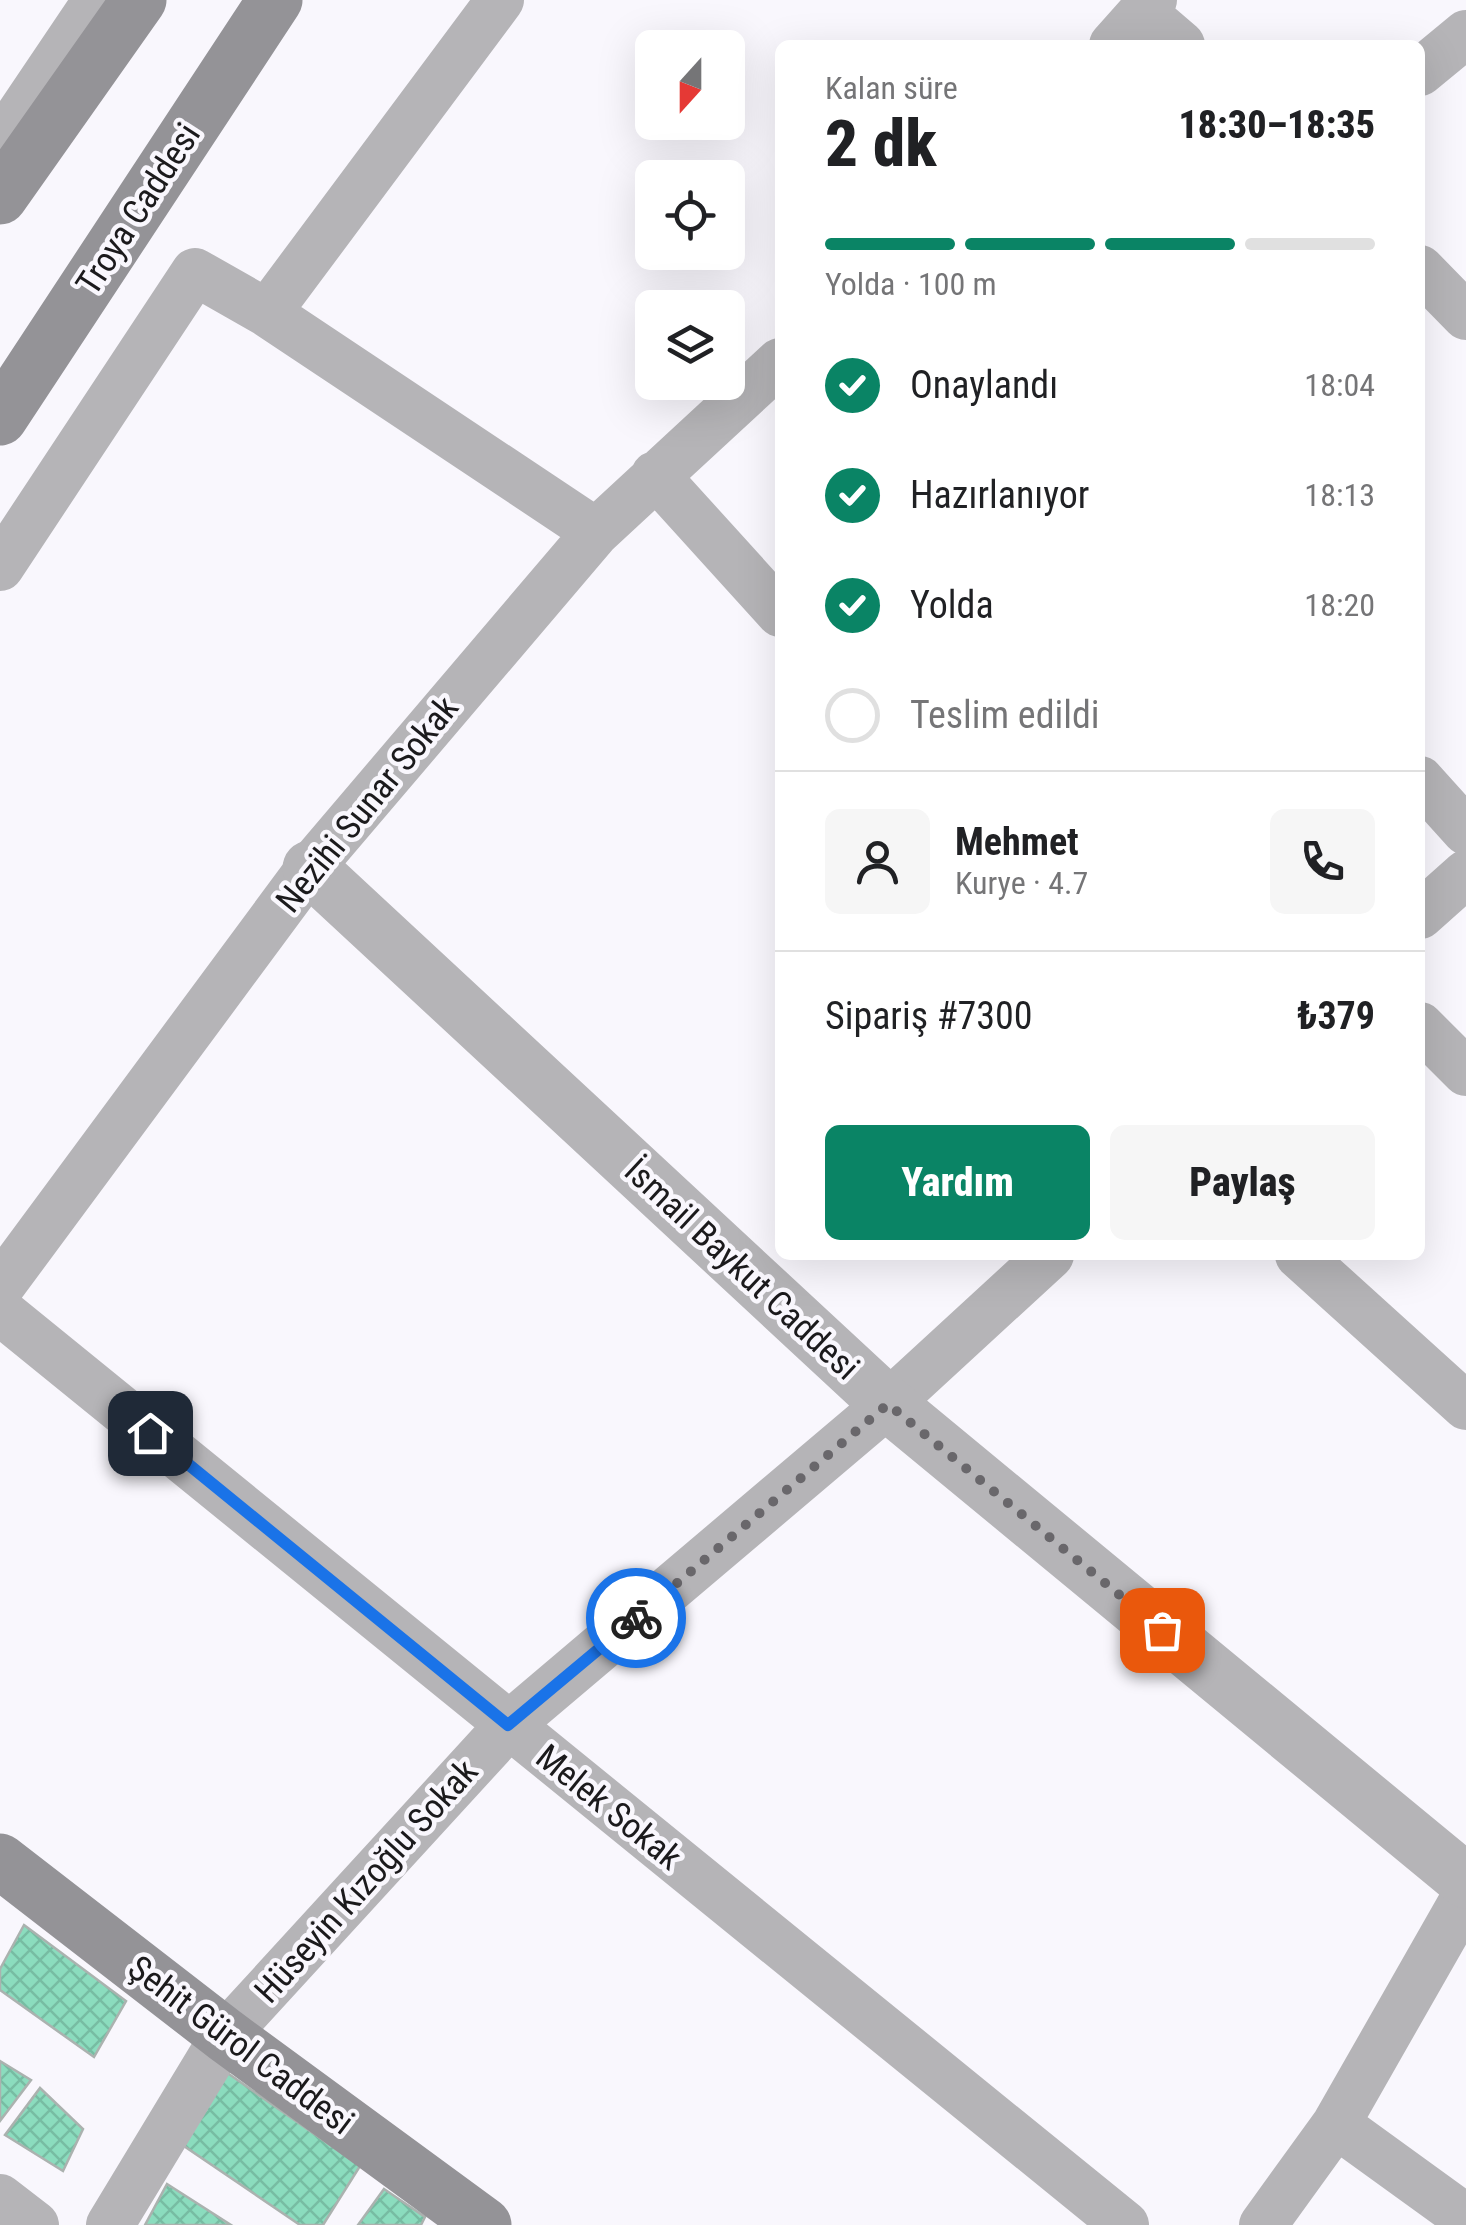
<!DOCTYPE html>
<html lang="tr">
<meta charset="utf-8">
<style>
:root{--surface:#fff;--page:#f6f6f6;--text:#202124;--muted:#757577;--line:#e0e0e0;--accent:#0a8465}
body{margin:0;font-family:"Roboto Condensed",sans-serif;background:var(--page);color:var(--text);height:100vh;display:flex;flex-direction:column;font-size:38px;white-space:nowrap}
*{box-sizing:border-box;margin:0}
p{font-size:32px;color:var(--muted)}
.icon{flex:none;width:55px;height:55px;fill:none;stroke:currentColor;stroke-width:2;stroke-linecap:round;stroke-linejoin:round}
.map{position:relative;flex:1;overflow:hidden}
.drawer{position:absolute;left:775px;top:40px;width:650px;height:1220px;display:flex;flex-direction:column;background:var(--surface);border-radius:15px;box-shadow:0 10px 40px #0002}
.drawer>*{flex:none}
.needle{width:65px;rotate:201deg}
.fabs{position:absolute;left:635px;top:30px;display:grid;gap:20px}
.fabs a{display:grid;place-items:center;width:110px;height:110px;border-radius:15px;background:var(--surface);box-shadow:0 10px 40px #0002;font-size:50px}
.pin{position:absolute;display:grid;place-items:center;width:85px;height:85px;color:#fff;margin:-42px;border-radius:20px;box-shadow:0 5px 15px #0006}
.courier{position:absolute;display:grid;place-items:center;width:100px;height:100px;margin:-50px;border:8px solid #1a73e8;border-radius:50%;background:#fff;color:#222;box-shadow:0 2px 12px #0007}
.overview em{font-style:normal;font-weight:800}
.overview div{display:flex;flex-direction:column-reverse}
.overview{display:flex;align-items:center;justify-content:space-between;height:170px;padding:0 50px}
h1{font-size:65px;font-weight:800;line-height:75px}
.bar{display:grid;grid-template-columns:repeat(4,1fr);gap:15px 10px;align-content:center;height:120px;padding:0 50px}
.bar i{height:12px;border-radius:8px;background:var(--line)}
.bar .on{background:var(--accent)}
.bar p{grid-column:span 4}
.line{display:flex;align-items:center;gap:25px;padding:0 50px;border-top:2px solid var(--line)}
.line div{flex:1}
.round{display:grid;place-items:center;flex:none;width:105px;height:105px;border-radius:15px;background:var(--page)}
ol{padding:0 50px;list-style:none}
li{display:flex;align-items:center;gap:30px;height:110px}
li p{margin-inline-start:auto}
li .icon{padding:10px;border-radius:50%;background:var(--accent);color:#fff;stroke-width:4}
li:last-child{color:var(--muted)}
li i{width:55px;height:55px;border:5px solid var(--line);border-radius:50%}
.action{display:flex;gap:20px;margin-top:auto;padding:20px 50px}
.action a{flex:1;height:115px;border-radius:15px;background:var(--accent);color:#fff;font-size:40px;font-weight:800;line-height:115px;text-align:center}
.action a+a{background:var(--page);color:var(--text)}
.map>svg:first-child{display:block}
.building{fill:url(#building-cross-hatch);stroke:#abb2af;stroke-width:2.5}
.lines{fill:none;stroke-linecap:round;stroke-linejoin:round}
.minor{stroke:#b5b4b7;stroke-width:48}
.tertiary{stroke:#b5b4b7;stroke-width:55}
.secondary{stroke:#949397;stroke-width:55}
.done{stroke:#69676b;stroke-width:10;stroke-dasharray:0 18}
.route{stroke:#1a73e8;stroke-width:12}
.labels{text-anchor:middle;stroke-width:9;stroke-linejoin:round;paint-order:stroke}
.street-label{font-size:35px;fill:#1b1a1c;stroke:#f9f7fd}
</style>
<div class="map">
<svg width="1466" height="2225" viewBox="0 0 1466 2225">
<defs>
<pattern id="building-cross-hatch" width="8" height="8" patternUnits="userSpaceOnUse" patternTransform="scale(2.5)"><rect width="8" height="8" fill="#8bdcbe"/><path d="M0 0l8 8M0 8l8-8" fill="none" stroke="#77bca3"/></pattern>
</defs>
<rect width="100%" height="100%" fill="#f9f7fd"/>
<path class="building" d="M24,1925L126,2001L94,2057L0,1990V1969Z
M0,2061L31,2080L0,2121Z
M226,2072L360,2166L323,2225H300L184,2146Z
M40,2088L83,2129L63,2171L5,2135Z
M167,2184L231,2225H145Z
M384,2189L425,2217L421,2225H358Z"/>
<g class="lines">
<path class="minor" d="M500,0L267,313L596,532
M1145,14L1181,45
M1113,45L1153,0
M1420,72L1466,34
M0,144L97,0
M1420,269L1466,316
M655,475L780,613
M0,567L195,272L267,313
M1420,780L1466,831
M1420,915L1466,874
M1420,1026L1466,1072
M1299,1255L1466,1406
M0,1287L310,868L596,532L780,362
M0,1311L1125,2225
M1336,2124L1466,2218
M0,2198L35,2225
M110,2225L225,2035L509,1725L888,1404L1050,1255
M1263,2225L1336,2124L1466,1896"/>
<path class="tertiary" d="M310,868L888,1404L1466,1881"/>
<path class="secondary" d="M0,197L139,0
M0,418L275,0
M0,1861L225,2035L484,2225"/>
</g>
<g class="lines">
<path class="done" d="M636,1618L888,1404L1162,1630"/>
<path class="route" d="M150,1433L508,1725L636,1618"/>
</g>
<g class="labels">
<g class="street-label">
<text transform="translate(138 209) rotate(-57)" y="12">Troya Caddesi</text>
<text transform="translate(367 804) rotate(-51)" y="12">Nezihi Sunar Sokak</text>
<text transform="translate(742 1269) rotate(43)" y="12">İsmail Baykut Caddesi</text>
<text transform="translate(609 1807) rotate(39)" y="12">Melek Sokak</text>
<text transform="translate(366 1881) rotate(-48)" y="12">Hüseyin Kızoğlu Sokak</text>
<text transform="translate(241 2045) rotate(37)" y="12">Şehit Gürol Caddesi</text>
</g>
</g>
</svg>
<div class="fabs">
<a><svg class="needle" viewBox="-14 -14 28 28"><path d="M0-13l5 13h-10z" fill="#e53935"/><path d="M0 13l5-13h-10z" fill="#757577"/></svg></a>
<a><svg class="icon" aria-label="locate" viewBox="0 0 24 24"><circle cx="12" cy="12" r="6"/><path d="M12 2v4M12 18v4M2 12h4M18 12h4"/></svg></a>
<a><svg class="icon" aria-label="layers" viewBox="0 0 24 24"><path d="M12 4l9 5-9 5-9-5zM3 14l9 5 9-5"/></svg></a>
</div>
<div class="pin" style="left:1162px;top:1630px;background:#ea580c"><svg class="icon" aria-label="bag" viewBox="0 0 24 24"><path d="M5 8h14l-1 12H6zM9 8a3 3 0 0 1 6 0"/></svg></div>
<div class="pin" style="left:150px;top:1433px;background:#1f2937"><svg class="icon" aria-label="home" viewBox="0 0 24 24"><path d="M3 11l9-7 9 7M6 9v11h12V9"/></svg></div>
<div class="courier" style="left:636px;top:1618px"><svg class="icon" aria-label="bike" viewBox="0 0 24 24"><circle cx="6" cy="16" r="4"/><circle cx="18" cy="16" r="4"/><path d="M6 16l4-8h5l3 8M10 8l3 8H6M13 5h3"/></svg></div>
<section class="drawer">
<div class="overview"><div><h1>2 dk</h1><p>Kalan süre</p></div><em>18:30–18:35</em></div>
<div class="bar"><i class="on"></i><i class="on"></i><i class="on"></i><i></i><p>Yolda · 100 m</p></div>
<ol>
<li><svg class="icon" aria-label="check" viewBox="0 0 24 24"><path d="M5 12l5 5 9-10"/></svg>Onaylandı<p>18:04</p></li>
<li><svg class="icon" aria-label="check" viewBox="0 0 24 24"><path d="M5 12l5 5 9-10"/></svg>Hazırlanıyor<p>18:13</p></li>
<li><svg class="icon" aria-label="check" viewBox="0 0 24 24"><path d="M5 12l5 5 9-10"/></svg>Yolda<p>18:20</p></li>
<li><i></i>Teslim edildi</li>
</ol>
<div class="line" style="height:180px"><a class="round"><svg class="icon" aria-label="person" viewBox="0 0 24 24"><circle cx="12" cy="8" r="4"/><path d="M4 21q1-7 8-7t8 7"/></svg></a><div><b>Mehmet</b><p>Kurye · 4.7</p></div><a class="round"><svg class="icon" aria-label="phone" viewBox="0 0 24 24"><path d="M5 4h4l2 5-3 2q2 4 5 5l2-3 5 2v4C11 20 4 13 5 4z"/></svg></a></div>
<div class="line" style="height:130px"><div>Sipariş #7300</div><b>₺379</b></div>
<div class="action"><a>Yardım</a><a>Paylaş</a></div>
</section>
</div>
